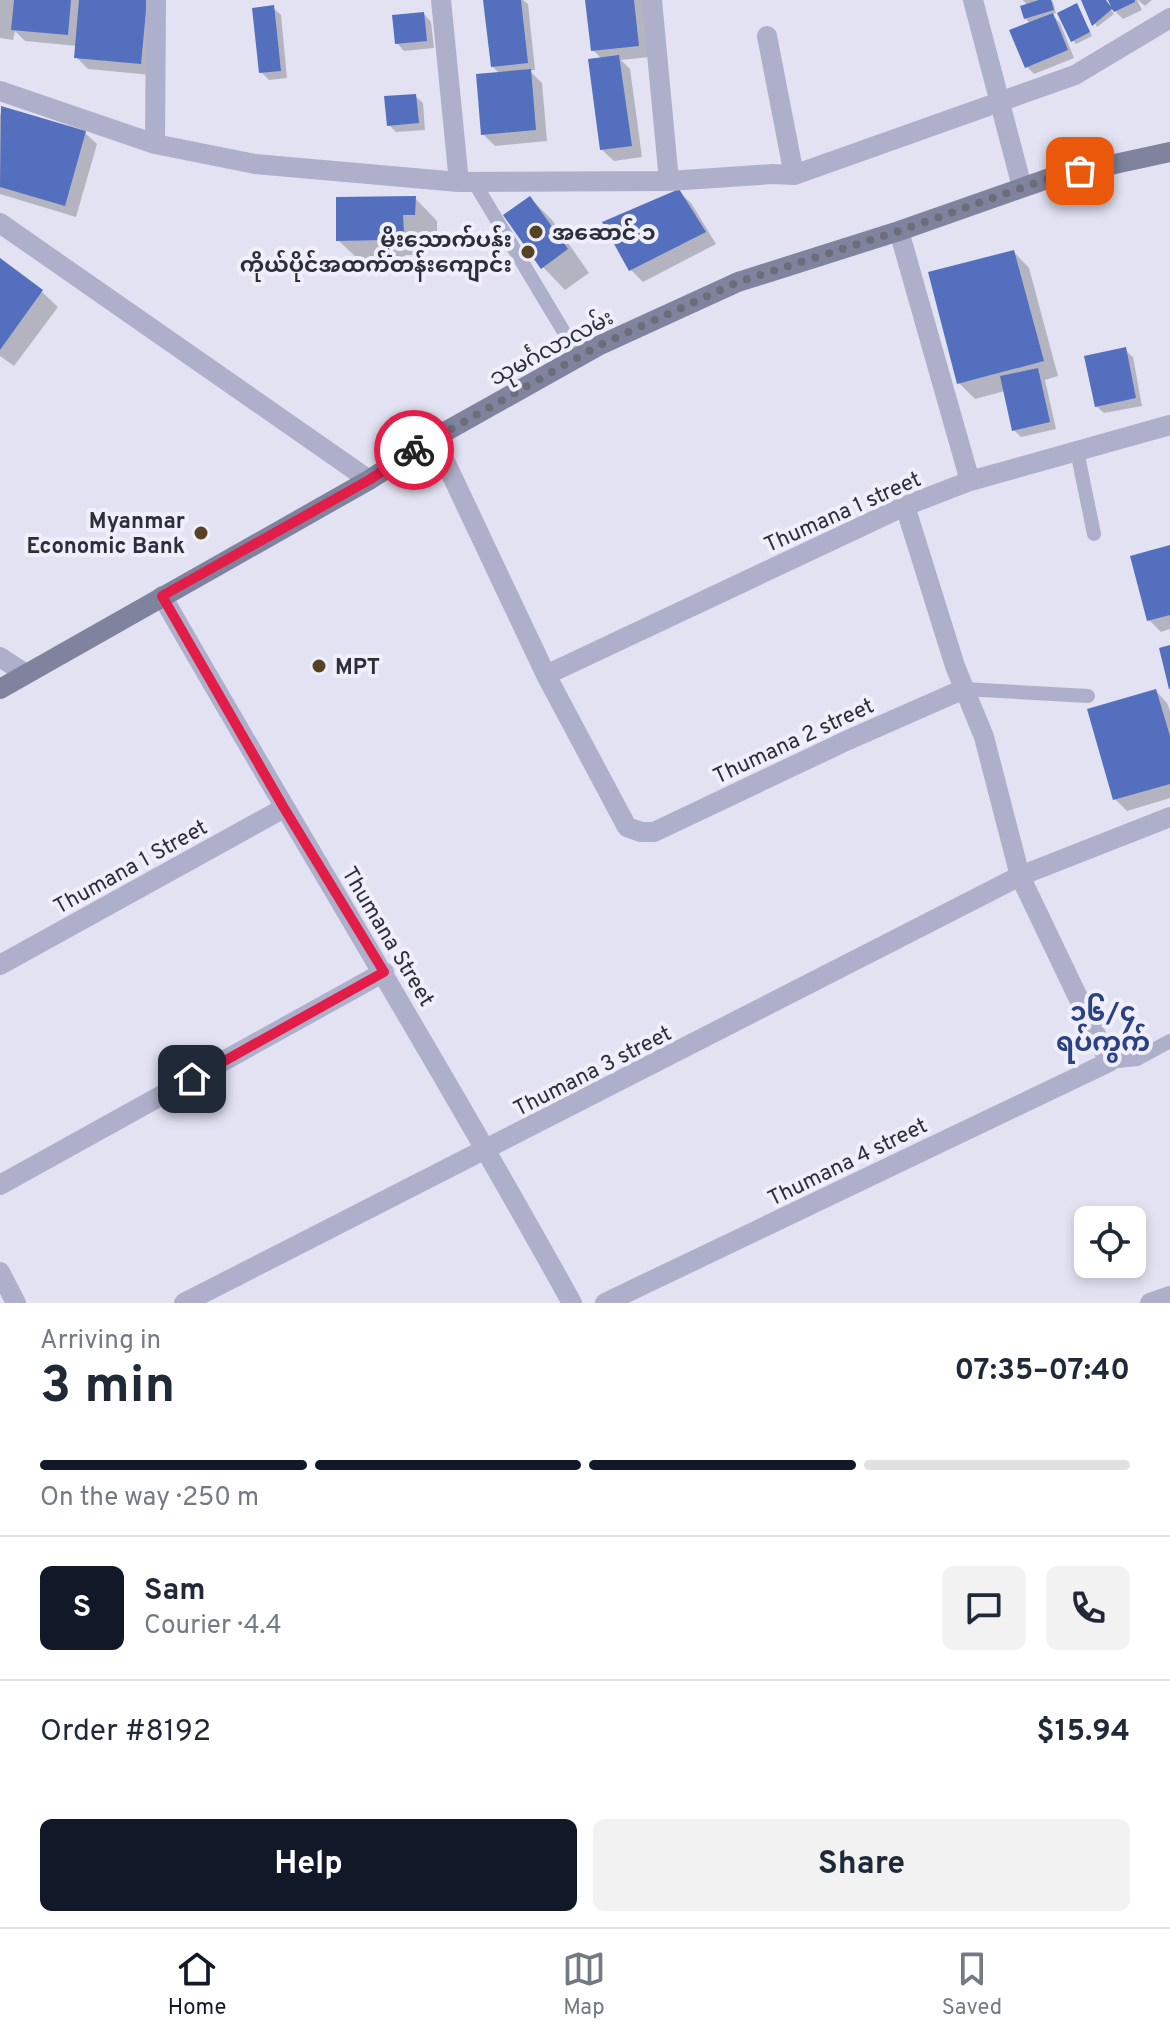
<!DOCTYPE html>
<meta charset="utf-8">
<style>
:root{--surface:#fff;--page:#f2f2f3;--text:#1f2937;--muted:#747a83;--line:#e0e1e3;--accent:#111827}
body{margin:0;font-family:Overpass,"Noto Sans Myanmar",sans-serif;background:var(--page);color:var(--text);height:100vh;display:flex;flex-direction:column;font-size:30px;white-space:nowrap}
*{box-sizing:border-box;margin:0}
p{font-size:26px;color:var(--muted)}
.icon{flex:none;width:44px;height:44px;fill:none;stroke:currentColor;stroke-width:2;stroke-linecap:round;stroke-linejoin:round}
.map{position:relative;height:1303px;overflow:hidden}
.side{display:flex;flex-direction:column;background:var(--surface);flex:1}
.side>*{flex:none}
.buttons{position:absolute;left:1074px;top:1206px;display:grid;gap:16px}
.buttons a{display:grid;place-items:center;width:72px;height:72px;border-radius:12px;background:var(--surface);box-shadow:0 4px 12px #0003;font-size:40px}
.pin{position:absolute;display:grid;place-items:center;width:68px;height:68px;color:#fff;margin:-34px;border-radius:16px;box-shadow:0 4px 12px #0006}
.courier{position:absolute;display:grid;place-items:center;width:80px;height:80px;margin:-40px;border:6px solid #e11d48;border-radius:50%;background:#fff;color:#222;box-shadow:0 2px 10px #0007}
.summary em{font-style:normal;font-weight:700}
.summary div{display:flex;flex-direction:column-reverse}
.summary{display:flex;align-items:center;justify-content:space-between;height:136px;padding:0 40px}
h1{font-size:52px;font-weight:700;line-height:60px}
.bar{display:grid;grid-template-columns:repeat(4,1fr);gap:12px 8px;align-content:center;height:96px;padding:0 40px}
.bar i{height:10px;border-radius:6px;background:var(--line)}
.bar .selected{background:var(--accent)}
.bar p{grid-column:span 4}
.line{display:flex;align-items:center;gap:20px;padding:0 40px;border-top:2px solid var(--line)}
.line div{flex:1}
.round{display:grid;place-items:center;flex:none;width:84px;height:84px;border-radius:12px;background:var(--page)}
.primary-button{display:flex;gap:16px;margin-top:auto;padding:16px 40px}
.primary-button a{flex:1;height:92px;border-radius:12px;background:var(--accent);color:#fff;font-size:32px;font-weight:700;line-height:92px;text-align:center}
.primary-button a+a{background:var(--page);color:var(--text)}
.menu{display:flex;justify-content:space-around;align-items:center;height:112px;border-top:2px solid var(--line);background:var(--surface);font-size:22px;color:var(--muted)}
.menu a{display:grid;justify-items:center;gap:4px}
.menu .selected{color:var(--accent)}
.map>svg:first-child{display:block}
.shadow{fill:#0003}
.building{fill:#546fbe}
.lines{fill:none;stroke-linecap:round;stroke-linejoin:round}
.lane{stroke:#aeafca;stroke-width:14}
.street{stroke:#aeafca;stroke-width:20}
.secondary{stroke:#7f839d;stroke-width:20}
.done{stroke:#6c6d7a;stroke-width:8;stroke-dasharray:0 14.4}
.route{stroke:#e11d48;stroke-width:10}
.poi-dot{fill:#584224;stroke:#efeefa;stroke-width:3}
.labels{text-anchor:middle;stroke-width:8;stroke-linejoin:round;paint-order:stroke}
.poi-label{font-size:22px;font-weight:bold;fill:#2c2e39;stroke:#efeefa;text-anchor:start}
.street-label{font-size:22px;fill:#2c2e39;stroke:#efeefa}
.quarter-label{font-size:26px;font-weight:bold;fill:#2a4182;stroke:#efeefa}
</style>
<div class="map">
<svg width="1170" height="1303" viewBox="0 0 1170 1303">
<rect width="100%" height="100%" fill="#e2e2f2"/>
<path class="shadow" d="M0,0H159L152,75L88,69L76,57L77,46L25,41L15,31L13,40L0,38Z
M494,0H523L528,4L535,70H529L542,83L547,141L495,146L483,134L500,74L492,66Z
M587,0H644L650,57L621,60L630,69L642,157L614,161L602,150V59L593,50Z
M1023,0H1051L1053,2L1056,13L1051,14L1060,23L1074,58L1034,74L1026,66L1031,24L1025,18L1028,6Z
M1083,0H1104L1114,14L1097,27Z
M1110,0H1137L1142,10L1123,19L1116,12Z
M1138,0H1152L1145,6Z
M273,8L281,15L287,78L269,80L261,72Z
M1079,9L1092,36L1076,44L1073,40Z
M424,14L431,22L434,48L404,51L397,43Z
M415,96L423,103L425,130L396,132L389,125Z
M2,108L85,133L97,144L76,217L0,194V116Z
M679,192L691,203L716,244L643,282L631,270Z
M415,198L437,221V236H425V255H405V262H361L338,240Z
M530,198L552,220L589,273L565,290L543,267Z
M1014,252L1029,268L1058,376L1045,380L1056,429L1021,437L1014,430L1005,391L975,399L959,383Z
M0,260L42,292L58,307L14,366L0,356Z
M1125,350L1133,357L1142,406L1104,413L1096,406Z
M1170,547V629L1161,632L1149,620Z
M1156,691L1167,703L1170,711V798L1127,811L1115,799Z"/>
<path class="building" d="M14,0H71L68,35L11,30Z
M79,0H147L141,64L74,58Z
M483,0H521L528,63L491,67Z
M585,0H634L639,46L591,51Z
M1039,0H1051L1054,10L1024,19L1020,6Z
M1081,0H1106L1111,7L1108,0H1135V2L1114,12L1112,9L1092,26Z
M1077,3L1090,32L1071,42L1057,13Z
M274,5L281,71L259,73L252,8Z
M424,12L427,41L395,44L392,15Z
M1053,13L1068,50L1025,68L1009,30Z
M619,55L632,146L600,150L588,59Z
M531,69L536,130L481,135L476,74Z
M416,94L419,123L387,126L384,96Z
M1,106L86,131L65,206L0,187Z
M679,189L706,232L629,271L602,222Z
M416,196L415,215H403L404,233H384V240L336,241V197Z
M530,196L568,249L541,269L503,215Z
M1014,250L1044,361L957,384L928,272Z
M0,258L43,290L0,350Z
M1126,347L1136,398L1095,407L1084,356Z
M1038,368L1050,422L1012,431L1000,376Z
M1170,545V615L1147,621L1130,556Z
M1170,645V689H1169L1159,648Z
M1156,689L1170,736V784L1113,800L1087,709Z"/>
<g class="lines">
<path class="lane" d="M474,182L579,357
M1077,451L1094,534
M964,689L1088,696
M1109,1062L1137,1059L1170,1041"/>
<path class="street" d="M441,0L459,182
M652,0L669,181
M973,0L1022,187
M767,36L794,175
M0,91L155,144L255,164L459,182L669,181L773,174L794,175L1075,75L1170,18
M155,144L156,0
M0,223L369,480
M899,231L970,481
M434,438L546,675L627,827L641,832H654L848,740L964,689
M162,596C297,832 440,1065 572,1303
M0,657L26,674
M546,675L905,506L970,481L1170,425
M0,965L284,808
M0,1185L384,972
M0,1272L16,1303
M184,1303L1020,876L1170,817
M605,1303L1109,1062L1020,876L984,737L955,666L905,506
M1150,1303L1170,1296"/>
<path class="secondary" d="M0,689L369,480L434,438L598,346L738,282L899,231L1050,178L1170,152"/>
</g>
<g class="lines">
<path class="done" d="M414,450L598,346L738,282L899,231L1050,178L1080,171"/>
<path class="route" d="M192,1079L384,972L284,808L162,596L369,480L414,450"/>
</g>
<g class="poi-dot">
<circle cx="536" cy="232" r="8"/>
<circle cx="528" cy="252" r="8"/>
<circle cx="201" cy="533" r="8"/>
<circle cx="319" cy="666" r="8"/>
</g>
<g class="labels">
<g class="poi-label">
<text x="552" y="240">အဆောင် ၁</text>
<text x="512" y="247" text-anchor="end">မိုးသောက်ပန်း<tspan x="512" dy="25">ကိုယ်ပိုင်အထက်တန်းကျောင်း</tspan></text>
<text x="185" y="528" text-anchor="end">Myanmar<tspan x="185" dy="25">Economic Bank</tspan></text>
<text x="335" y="674">MPT</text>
</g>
<g class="street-label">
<text transform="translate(551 347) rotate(-28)" y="8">သုမင်္ဂလာလမ်း</text>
<text transform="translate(842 511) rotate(-24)" y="8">Thumana 1 street</text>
<text transform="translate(793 740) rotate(-25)" y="8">Thumana 2 street</text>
<text transform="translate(130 866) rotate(-29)" y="8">Thumana 1 Street</text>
<text transform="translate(389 936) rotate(59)" y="8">Thumana Street</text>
<text transform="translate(592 1070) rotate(-27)" y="8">Thumana 3 street</text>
<text transform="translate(847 1161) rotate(-26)" y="8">Thumana 4 street</text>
</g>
<g class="quarter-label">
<text x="1103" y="1021">၁၆/၄<tspan x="1103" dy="30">ရပ်ကွက်</tspan></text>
</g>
</g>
</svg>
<div class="buttons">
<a><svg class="icon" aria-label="locate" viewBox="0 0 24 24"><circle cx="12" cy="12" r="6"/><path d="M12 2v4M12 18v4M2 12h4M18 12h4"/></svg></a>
</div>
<div class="pin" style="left:1080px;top:171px;background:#ea580c"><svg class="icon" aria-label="bag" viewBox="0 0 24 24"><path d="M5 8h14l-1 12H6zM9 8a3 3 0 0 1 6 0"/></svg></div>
<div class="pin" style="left:192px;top:1079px;background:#1f2937"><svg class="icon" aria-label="home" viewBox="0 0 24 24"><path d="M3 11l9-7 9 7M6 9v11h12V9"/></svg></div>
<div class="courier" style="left:414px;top:450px"><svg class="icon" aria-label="bike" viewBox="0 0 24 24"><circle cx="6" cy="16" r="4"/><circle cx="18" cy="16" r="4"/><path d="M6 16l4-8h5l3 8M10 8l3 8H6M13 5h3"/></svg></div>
</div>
<section class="side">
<div class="summary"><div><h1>3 min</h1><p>Arriving in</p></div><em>07:35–07:40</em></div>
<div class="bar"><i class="selected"></i><i class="selected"></i><i class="selected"></i><i></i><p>On the way · 250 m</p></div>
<div class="line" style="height:144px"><b class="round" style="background:var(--accent);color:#fff">S</b><div><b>Sam</b><p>Courier · 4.4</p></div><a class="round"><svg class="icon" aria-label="chat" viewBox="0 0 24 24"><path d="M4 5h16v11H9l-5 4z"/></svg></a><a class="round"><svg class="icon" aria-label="phone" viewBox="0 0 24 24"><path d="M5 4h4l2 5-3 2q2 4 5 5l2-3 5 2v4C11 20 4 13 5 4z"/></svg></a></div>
<div class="line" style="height:104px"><div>Order #8192</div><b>$15.94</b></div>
<div class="primary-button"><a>Help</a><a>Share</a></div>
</section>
<nav class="menu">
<a class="selected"><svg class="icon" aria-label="home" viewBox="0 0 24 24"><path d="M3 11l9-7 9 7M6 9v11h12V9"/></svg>Home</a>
<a><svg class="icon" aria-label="map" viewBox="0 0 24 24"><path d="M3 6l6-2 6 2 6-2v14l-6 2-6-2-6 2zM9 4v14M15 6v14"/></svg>Map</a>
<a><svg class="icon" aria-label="saved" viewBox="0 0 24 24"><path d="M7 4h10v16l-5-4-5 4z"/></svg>Saved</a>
</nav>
